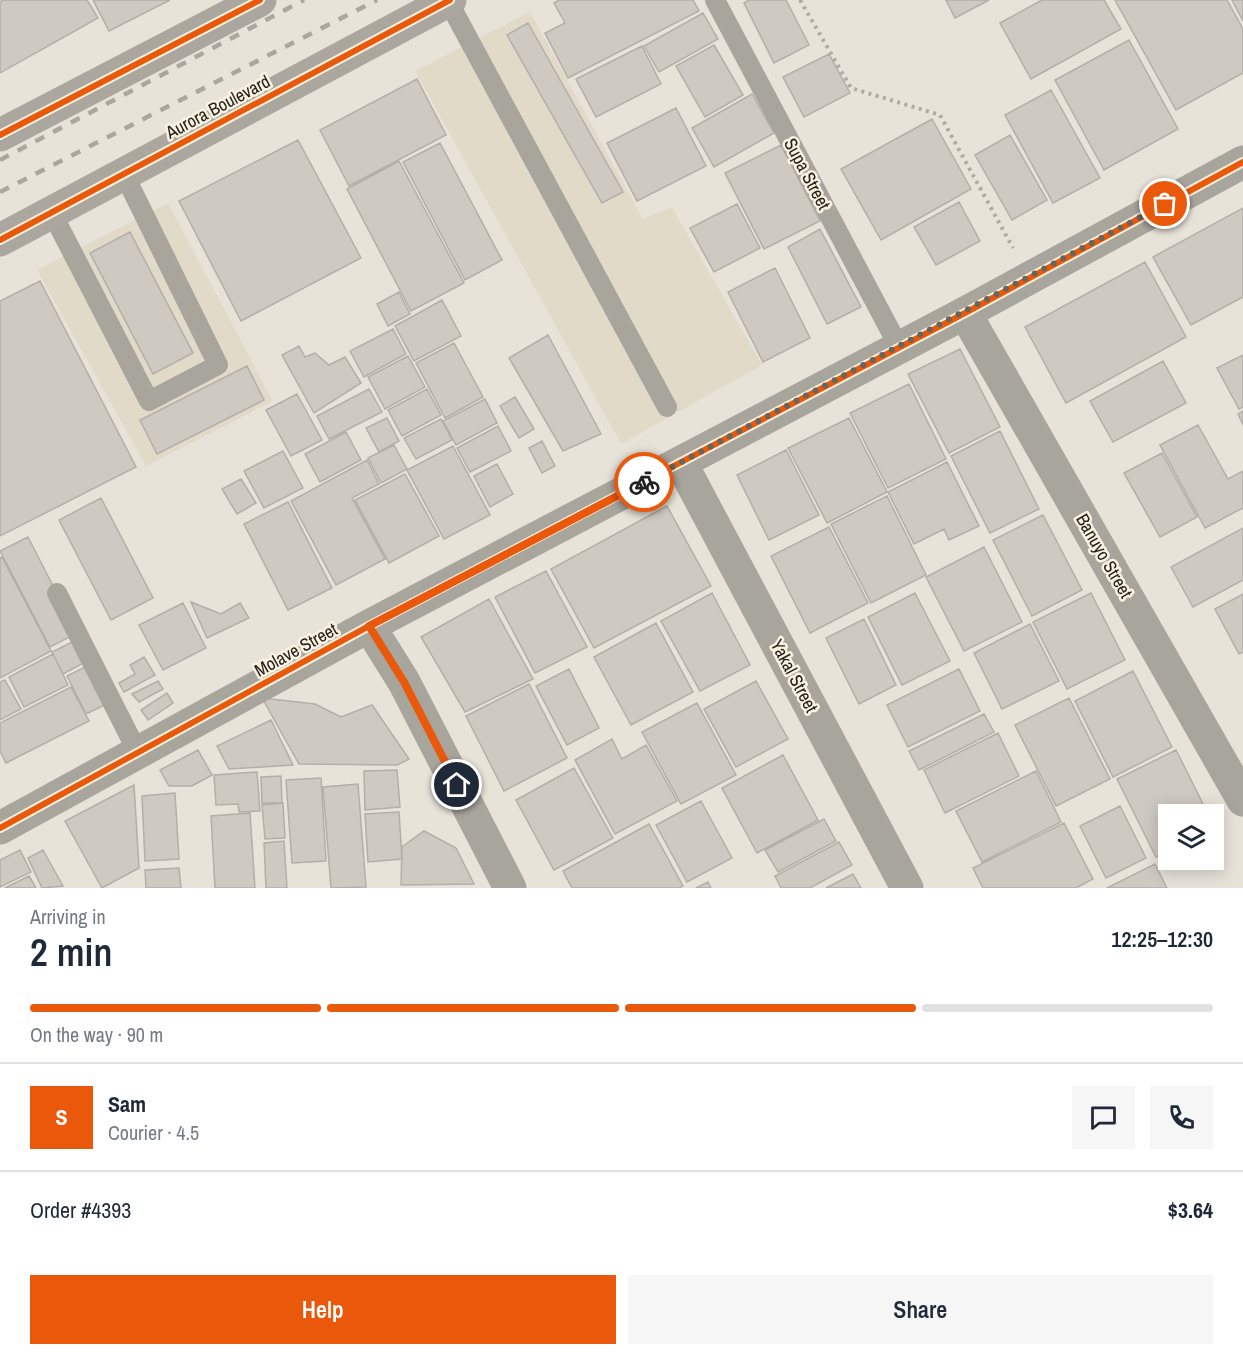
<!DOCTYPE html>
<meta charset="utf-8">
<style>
:root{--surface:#fff;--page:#f6f6f7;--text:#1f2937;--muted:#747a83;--line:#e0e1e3;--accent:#ea580c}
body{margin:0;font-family:"Archivo Narrow",sans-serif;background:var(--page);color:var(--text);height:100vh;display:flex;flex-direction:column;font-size:22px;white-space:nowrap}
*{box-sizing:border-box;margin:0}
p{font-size:20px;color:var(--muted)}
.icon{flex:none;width:33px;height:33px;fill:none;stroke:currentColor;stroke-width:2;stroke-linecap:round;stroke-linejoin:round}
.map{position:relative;height:888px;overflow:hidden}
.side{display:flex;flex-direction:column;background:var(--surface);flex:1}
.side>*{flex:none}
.fabs{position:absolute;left:1158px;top:804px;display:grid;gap:12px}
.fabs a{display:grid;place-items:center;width:66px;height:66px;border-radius:0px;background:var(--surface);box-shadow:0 3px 15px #0003;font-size:30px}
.pin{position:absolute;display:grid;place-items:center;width:51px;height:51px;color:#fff;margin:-26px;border:3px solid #fff;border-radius:50%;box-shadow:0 2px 6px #0007}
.courier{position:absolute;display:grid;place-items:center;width:60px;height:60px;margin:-30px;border:4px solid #ea580c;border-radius:50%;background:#fff;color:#222;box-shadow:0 2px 8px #0007}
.summary em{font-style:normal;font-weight:600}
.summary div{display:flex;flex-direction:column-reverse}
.summary{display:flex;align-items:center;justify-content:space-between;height:102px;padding:0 30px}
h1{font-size:39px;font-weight:600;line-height:45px}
.bar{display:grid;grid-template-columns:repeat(4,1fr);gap:9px 6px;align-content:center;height:72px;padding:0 30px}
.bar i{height:8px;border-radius:4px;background:var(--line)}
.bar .active{background:var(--accent)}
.bar p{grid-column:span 4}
.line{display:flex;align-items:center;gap:15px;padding:0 30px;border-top:2px solid var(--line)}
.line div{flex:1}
.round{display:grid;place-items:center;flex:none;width:63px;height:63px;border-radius:0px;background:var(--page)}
.primary-button{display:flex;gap:12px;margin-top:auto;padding:12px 30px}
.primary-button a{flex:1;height:69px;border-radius:0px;background:var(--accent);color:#fff;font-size:24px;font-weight:600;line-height:69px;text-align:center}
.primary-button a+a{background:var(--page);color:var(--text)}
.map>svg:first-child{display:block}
.built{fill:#e2dac8}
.building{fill:#cecac2;stroke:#b3afa8;stroke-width:1.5}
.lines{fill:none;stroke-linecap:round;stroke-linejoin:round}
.path{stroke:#adaba3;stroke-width:4;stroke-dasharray:3 4.5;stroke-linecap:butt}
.service{stroke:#a8a59d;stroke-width:20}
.minor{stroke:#a8a59d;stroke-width:33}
.tertiary{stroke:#a8a59d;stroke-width:33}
.primary{stroke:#aba79e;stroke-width:33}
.rail{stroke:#aba79f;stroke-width:4.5;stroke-dasharray:10 10;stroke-linecap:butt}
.cycleway-casing{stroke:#faf2e0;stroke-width:10}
.cycleway{stroke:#e8590c;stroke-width:6}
.done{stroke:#68655e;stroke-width:6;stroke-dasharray:0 10.8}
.route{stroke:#ea580c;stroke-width:8}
.labels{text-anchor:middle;stroke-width:5;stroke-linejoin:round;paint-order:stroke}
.street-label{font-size:18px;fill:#24211b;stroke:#faf2e0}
</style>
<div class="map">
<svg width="1243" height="888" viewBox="0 0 1243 888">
<rect width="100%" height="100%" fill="#e7e3d9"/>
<path class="built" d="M530,12L643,219L672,207L762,365L621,444L415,71Z
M168,203L273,401L146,466L37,270Z"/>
<path class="building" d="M3,0H87L98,18L0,73V2Z
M93,0H170L109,31Z
M559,0H693L699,11L568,78L545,33L565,23L554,3Z
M749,0H786L809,45L774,63L744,3Z
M946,0H989L955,18Z
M1042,0H1104L1121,29L1031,79L1000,23Z
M1115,0H1227L1243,29V73L1176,110Z
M1232,0H1243V21Z
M703,13L718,39L659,72L644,46Z
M528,23L623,192L602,203L507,35Z
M1129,40L1178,129L1104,170L1055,80Z
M714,45L743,95L705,117L676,66Z
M642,46L661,84L596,117L576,79Z
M829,54L850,93L804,117L783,77Z
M417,79L446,135L349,186L320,130Z
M1051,90L1100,178L1053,203L1005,115Z
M752,94L774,133L714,167L692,128Z
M676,108L706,166L637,201L607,143Z
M932,119L971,189L881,240L841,169Z
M1010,135L1047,200L1012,220L975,155Z
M298,140L361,258L241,321L179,201Z
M440,143L502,260L465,280L403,162Z
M781,145L820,221L764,249L725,173Z
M399,161L464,283L411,311L347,189Z
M959,202L980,241L936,265L914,227Z
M737,204L760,248L714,272L690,228Z
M1243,208V297L1191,325L1153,257Z
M820,229L861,307L827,324L788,247Z
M130,232L193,353L153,374L90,253Z
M1145,262L1186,337L1066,403L1025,327Z
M775,268L810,338L763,362L728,292Z
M40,281L136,467L0,536V301Z
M399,292L410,314L388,326L377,304Z
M442,300L461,336L414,361L395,326Z
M393,329L406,354L364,377L350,351Z
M548,335L601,434L563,451L509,358Z
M454,343L483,397L445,418L416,363Z
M299,346L305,357L315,353L329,365L345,357L361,383L314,413L282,355Z
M960,349L1000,427L949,453L908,374Z
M1243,355V407L1239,409L1217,368Z
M408,356L425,387L385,409L368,377Z
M1163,361L1186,403L1113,442L1090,401Z
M247,366L264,400L157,454L140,420Z
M909,384L946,459L888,488L850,413Z
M369,389L382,412L329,439L317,416Z
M427,389L441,415L402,436L388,410Z
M297,394L322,440L291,456L266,410Z
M515,397L534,429L519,438L500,406Z
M485,399L497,423L456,445L443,421Z
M1243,411V425L1238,414Z
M387,418L399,441L379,452L366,428Z
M849,418L887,492L827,523L788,448Z
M441,419L452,440L416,459L404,438Z
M1198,425L1228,479L1243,471V508L1205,528L1160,445Z
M498,426L511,451L470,472L457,448Z
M1000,431L1039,509L990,533L951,456Z
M346,432L361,460L320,482L305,454Z
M542,441L555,466L542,473L529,448Z
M394,445L407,469L381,483L368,458Z
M453,446L490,515L444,539L407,470Z
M786,450L819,515L769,540L737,475Z
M283,451L303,488L264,508L244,471Z
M1162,453L1197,517L1160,537L1124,473Z
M367,460L379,484L352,498L385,559L336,585L291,501Z
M947,462L979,526L949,540L944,529L914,544L888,492Z
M497,464L513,494L490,507L474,476Z
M405,474L439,536L389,563L355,500Z
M241,479L256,503L237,514L222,489Z
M887,496L926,575L871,603L831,524Z
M101,498L153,598L111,620L59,520Z
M288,502L332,588L288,610L244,524Z
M667,506L711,586L594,648L551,569Z
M1043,515L1082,590L1032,616L993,540Z
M829,527L868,603L810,633L771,556Z
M1243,528V580L1193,607L1171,567Z
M28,537L77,633L50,647L0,551Z
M984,547L1022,622L964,651L926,577Z
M2,557L51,651L0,678V558Z
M546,571L587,647L535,673L495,597Z
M712,593L750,665L700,691L661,621Z
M915,593L950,661L902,685L868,617Z
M1091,593L1125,660L1067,689L1033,622Z
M1243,594V652L1239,654L1215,609Z
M489,599L533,679L465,712L421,637Z
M191,602L221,614L240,603L249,618L207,638Z
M183,603L206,648L163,670L139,625Z
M864,619L896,685L859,704L826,638Z
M656,623L693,692L631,725L594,657Z
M1030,624L1059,681L1002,709L974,653Z
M78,639L89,660L63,674L52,652Z
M53,654L68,685L24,707L9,677Z
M144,657L155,675L124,692L119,683L135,674L130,665Z
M91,664L111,702L86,714L67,676Z
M569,669L599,728L567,745L536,686Z
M959,669L980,711L908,747L887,705Z
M1133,671L1172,747L1113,777L1075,701Z
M5,680L21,709L0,720V682Z
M158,681L163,689L139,702L132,694Z
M756,681L788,739L736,767L704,709Z
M529,684L567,758L504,791L466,716Z
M71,687L89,721L6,763L0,751V723Z
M167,693L173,703L148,720L141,710Z
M262,698L315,704L341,717L372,705L409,759L397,765L299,764Z
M1069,698L1110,779L1056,806L1015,725Z
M697,703L736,775L681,804L642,732Z
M984,714L994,732L919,770L909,751Z
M271,720L293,765L229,769L217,746Z
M998,733L1019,776L945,813L924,770Z
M612,739L622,759L646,745L677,801L615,834L575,760Z
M198,750L212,775L192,786H169L160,770Z
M1176,750L1208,814H1168V851L1156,857L1117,779Z
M783,755L818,820L757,853L722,788Z
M574,768L613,838L554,870L516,800Z
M397,770L400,807L365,810L364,771Z
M1036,771L1061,822L982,862L956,811Z
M257,772L260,811L239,812L238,804L216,805L214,775Z
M281,776L282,803H262L261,777Z
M321,778L326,861L292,863L286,780Z
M358,784L366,887L331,888L323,787Z
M134,785L139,868L102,888L65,821Z
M175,793L179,859L145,861L142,796Z
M701,801L732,858L687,882L656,825Z
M283,803L285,838L265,839L262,805Z
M1120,806L1146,858L1106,878L1080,826Z
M399,812L402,859L368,862L365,814Z
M250,813L255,888H215L211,816Z
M824,819L836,841L778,872L765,850Z
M1064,823L1093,879L1076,888H983L973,868Z
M649,824L683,886L679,888H572L563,871Z
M424,831L456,848L474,884L401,885L402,847Z
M284,841L287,888H266L264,843Z
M839,842L852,865L810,888H781L775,876Z
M20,850L31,872L0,887V860Z
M43,850L63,886L42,888L28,858Z
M1155,864L1167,888H1107Z
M179,868L181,888H146L145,870Z
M853,874L861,888H826Z
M29,876L36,888H5Z
M708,882L711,888H696Z"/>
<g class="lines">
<path class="path" d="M800,0L851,88L940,115L1013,248"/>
<path class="service" d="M715,0L899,347
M448,1L667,407
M52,213L149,401L218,365L124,174
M57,593L138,753"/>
<path class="minor" d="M965,313L1243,800
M681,463L907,888"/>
<path class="tertiary" d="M369,626L404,682L510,888
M0,828L369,626L965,313L1243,162"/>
<path class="primary" d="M0,135L260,0
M0,240L450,0"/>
<path class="rail" d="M0,160L304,0
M0,192L377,0"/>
<g class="cycleway-casing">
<path id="cycleway" d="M0,135L260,0
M0,240L450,0
M0,828L369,626L965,313L1243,162"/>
</g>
<use href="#cycleway" class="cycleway"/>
</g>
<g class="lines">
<path class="done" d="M644,482L1165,204"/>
<path class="route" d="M457,785L404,682L369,626L644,482"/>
</g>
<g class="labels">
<g class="street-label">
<text transform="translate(218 107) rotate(-28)" y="6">Aurora Boulevard</text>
<text transform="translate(807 174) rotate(62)" y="6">Supa Street</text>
<text transform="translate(1104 556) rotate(60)" y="6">Banuyo Street</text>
<text transform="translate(296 650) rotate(-29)" y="6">Molave Street</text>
<text transform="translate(794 676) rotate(62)" y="6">Yakal Street</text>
</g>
</g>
</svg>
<div class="fabs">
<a><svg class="icon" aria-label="layers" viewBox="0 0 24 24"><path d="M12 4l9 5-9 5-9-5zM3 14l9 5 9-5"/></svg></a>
</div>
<div class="pin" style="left:1165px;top:204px;background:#ea580c"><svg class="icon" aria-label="bag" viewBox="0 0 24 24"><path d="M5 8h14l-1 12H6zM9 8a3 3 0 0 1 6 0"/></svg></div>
<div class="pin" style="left:457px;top:785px;background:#1f2937"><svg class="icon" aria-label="home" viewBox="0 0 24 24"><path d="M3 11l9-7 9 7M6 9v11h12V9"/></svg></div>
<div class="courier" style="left:644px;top:482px"><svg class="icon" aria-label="bike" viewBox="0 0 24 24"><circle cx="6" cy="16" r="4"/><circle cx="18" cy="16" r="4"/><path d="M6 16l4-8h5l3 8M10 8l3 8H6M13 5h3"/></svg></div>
</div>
<section class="side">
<div class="summary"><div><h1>2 min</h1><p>Arriving in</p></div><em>12:25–12:30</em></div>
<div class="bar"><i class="active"></i><i class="active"></i><i class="active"></i><i></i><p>On the way · 90 m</p></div>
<div class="line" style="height:108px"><b class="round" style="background:var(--accent);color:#fff">S</b><div><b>Sam</b><p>Courier · 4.5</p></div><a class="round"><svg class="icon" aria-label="chat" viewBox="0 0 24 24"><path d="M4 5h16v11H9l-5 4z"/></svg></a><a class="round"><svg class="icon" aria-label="phone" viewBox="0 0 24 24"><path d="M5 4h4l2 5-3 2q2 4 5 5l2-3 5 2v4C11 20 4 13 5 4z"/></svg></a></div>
<div class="line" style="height:78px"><div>Order #4393</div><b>$3.64</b></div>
<div class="primary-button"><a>Help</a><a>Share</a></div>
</section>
